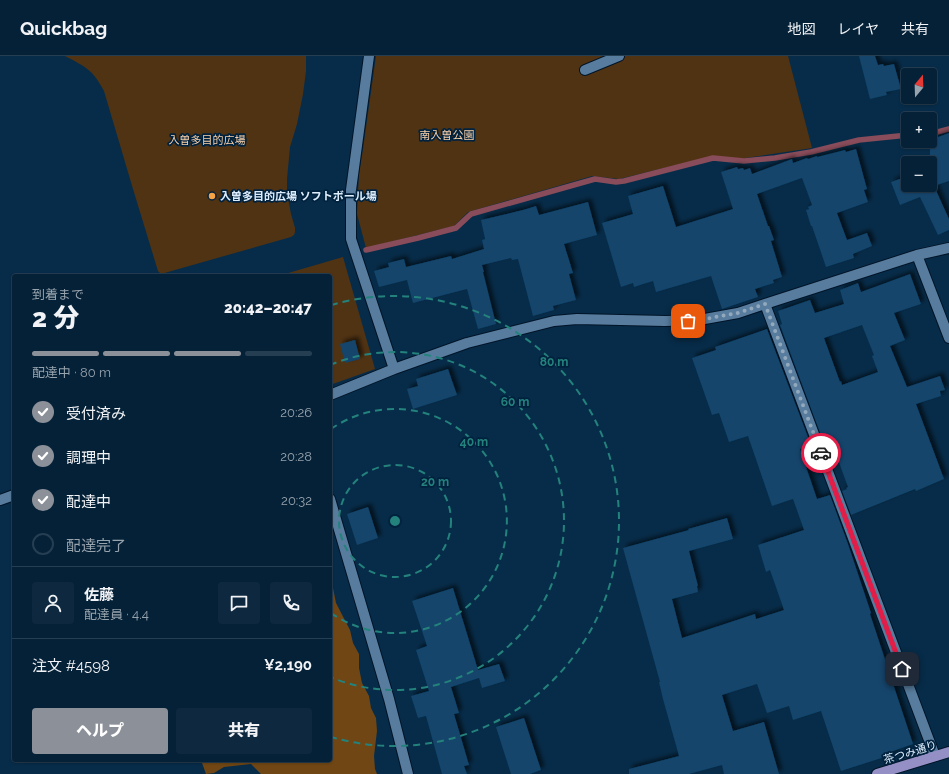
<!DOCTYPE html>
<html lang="ja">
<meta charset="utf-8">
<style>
:root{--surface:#052137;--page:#0e293f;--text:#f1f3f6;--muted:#97a3ad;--line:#263e52;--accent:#8c9099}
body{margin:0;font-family:Raleway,"Noto Sans JP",sans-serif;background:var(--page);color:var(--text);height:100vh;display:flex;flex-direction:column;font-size:15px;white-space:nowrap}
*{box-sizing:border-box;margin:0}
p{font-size:13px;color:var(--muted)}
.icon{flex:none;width:22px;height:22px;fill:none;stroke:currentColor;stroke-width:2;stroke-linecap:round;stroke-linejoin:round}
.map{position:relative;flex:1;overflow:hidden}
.panel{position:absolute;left:12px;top:218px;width:320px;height:488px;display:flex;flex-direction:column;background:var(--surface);border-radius:4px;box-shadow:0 1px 3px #0004,0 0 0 1px var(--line)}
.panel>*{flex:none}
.needle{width:26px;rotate:19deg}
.tools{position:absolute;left:901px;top:12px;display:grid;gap:8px}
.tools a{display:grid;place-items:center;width:36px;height:36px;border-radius:4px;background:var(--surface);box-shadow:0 1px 3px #0004,0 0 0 1px var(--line);font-size:20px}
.pin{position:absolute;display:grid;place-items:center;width:34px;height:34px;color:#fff;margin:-17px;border-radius:8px;box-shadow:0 2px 6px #0006}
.courier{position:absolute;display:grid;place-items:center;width:40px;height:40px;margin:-20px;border:3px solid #e11d48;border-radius:50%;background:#fff;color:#222;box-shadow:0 1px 5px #0007}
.head em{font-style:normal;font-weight:800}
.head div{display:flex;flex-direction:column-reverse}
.head{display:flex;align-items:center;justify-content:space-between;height:68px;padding:0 20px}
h1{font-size:26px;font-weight:800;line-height:30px}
.bar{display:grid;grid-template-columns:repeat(4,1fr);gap:6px 4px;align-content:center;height:48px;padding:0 20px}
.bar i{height:5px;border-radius:3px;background:var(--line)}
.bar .selected{background:var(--accent)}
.bar p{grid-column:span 4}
.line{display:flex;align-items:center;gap:10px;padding:0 20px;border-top:1px solid var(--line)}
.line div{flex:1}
.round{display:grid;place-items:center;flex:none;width:42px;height:42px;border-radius:4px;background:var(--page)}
ol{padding:0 20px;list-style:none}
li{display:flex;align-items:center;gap:12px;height:44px}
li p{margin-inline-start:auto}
li .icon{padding:4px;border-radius:50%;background:var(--accent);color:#fff;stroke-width:4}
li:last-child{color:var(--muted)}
li i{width:22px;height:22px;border:2px solid var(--line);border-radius:50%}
.cta{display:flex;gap:8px;margin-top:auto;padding:8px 20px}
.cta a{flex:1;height:46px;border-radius:4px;background:var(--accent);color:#fff;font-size:16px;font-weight:800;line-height:46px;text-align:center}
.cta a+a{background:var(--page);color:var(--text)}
header{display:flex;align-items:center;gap:24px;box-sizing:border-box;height:56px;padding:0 20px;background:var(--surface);border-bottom:1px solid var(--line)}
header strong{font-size:19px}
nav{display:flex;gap:22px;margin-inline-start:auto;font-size:14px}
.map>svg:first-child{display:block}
.green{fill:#503313}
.forest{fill:#6f4614}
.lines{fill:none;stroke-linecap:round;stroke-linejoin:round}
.stream{stroke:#894c5a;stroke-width:5.5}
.building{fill:#12456c;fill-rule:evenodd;filter:url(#shadow)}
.street-casing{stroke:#001428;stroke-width:12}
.primary-casing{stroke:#001428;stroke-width:12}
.street{stroke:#577c9d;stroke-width:10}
.primary{stroke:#9490c5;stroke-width:10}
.done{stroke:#92a9bd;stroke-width:4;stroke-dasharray:0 7.2}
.route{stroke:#e11d48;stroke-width:5}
.ring{fill:none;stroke:#24827c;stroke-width:2;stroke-dasharray:7 5}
.poi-dot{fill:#f5a345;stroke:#00223e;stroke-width:1.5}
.labels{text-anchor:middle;stroke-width:3.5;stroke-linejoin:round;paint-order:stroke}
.park-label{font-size:11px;fill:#f9d1aa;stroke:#00223e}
.poi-label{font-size:11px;font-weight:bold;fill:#ddedfc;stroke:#00223e;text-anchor:start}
.street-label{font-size:11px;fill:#ddedfc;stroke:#00223e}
.centre{fill:#24827c;stroke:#00223e;stroke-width:2}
.ring-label{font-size:12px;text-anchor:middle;font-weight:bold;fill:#24827c;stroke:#00223e;stroke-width:3.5;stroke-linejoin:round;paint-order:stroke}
</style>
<header>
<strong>Quickbag</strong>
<nav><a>地図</a><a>レイヤ</a><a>共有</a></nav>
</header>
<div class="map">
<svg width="949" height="718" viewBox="0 0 949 718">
<defs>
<filter id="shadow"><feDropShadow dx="3.5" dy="-3.5" stdDeviation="2" flood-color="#0009"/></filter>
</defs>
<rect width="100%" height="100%" fill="#072c49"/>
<path class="green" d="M65,0H306V15L303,38L297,68L290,91L287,123V137L291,158L295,172V176L294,179L291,181L161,218L158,215L133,133L104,35C93,14 86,11 65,0Z
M376,0H788L812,92L739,103L713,100L619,123L592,120L468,156L454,170L366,192L357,158L359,118L363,93Z
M343,201L375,313L330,329V220H278Z"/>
<path class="forest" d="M330,517L336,547L350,574L353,587L359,598V612L362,627L369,640L371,652L376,662L377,675L374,700L375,713L377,718H261L251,708L224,711L214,717L206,718L201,704H330Z"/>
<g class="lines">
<path class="stream" d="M930,78L949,73
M366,194L418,182L456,172L471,158L595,123L616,126L624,125L713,102L744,105L775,102L811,96L859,84L908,79"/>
</g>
<path class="building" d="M859,0H875L878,9L883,8L884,10L894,8L901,33L886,36L887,39L870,43Z
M949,77V125L934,130L949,163V174L938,179L920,141L900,149L891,126L908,120V129H930V84Z
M856,93L867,133L864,134L868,146L837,157L847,184L867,177L872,190L853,198L854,202L826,211L812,170H811L806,154L809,153L808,151L812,149L802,122L757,138L768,170H769L774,184L771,185L782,221L773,224L774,227L755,233L758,241L722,253L711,220L656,236L653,225L634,231L633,227L621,231L602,167L633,158L628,140L663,130L676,171L733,153L721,116L737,111L738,113L743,112L744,114L750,112L752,118L792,103L793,107L807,102L808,103L817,100V101L845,94L846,96Z
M588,146L597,179L564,188L573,217L569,218L576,244L553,250L554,254L533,260L518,203L512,204L511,202L482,209L484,216H483L496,268L478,273L467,233L413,247L407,224L379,231L374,215L389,211L388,207L404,203L406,211L451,200L452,203L484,193L482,184L485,183L481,164L523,154L536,150L539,159Z
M910,218L921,248L894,257L905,284L890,290L907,331L940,320L945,334L940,335L941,340L916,348L944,423L916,435L915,433L851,459L842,435L847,433L846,432L848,431L830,382L823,385L780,269L782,268L778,255L810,244L815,257L844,248L840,234L858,227L861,236ZM862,269L874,299L872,300L878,316L842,329L841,325L840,326L824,282Z
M767,273L811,389L800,393L817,443L830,439L848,488L871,557L870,558L913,688L893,695L894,698L841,715L821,655L793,664L789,650L767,657L757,628L722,639L733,675L764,666L779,718H724L722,709L689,718H629V713L679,700L663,643L659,626H660L623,492L689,474L688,473L727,462L733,483L689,495L698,530H697L698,536L672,543L682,582L755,558L756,563L784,554L770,514L766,516L758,489L804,474L793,443L772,450L748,380L729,386L719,357L712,359L692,302L716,294L715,291Z
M355,284L360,303L345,307L340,288Z
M448,313L457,339L413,353L407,333L418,330L416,323Z
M368,451L378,482L357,489L347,458Z
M453,532L478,614L499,608L505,625L482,632L479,622L451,631L459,657L454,658L469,709L464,710L467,718H442L426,660L418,662L411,640L429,635L416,594L427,590L412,545Z
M524,662L541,714L530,718H511L496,671Z"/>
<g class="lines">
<g class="street-casing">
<path id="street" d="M369,0L351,134V183L394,313
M585,14L619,0
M917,199L949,282
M765,248L935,700
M330,339L394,313L467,287L554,265L577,263L665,265L699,264L738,257L765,248L917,199L949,192
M330,443L389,643L408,718
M0,444L14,439"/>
</g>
<g class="primary-casing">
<path id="primary" d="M877,718L949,696"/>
</g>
<use href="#street" class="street"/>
<use href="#primary" class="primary"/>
</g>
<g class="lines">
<path class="done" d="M688,265L699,264L738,257L765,248L821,397"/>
<path class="route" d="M821,397L902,613"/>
</g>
<g class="ring">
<circle cx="395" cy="465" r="56"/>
<path d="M331 373A112 112 0 1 1 331 557"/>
<path d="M330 309A169 169 0 1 1 330 621"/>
<path d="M331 249A225 225 0 1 1 331 681"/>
</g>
<circle class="poi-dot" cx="212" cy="140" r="4"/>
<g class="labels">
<g class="park-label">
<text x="447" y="83">南入曽公園</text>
<text x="207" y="88">入曽多目的広場</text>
</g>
<g class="poi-label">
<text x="220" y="144">入曽多目的広場 ソフトボール場</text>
</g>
<g class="street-label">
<text transform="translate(910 696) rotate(-17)" y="4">茶つみ通り</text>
</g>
</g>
<circle cx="395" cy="465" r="6" class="centre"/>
<g class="ring-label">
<text x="554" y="310">80 m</text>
<text x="515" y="350">60 m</text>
<text x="474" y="390">40 m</text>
<text x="435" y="430">20 m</text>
</g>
</svg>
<div class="tools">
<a><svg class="needle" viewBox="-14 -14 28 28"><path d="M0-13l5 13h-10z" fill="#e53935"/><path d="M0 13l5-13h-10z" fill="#97a3ad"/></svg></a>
<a>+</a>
<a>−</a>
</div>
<div class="pin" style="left:688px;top:265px;background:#ea580c"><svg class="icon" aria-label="bag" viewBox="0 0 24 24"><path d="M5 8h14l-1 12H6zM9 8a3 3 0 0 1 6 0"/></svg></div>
<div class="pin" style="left:902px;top:613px;background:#1f2937"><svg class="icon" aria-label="home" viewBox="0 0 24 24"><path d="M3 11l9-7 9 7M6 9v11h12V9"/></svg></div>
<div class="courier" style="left:821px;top:397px"><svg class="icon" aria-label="car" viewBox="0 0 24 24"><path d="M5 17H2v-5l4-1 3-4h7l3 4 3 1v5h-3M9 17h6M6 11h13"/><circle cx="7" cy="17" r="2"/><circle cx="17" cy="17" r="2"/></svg></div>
<section class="panel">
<div class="head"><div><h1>2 分</h1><p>到着まで</p></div><em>20:42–20:47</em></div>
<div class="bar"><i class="selected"></i><i class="selected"></i><i class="selected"></i><i></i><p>配達中 · 80 m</p></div>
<ol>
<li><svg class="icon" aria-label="check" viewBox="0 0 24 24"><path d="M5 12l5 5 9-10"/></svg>受付済み<p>20:26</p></li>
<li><svg class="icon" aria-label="check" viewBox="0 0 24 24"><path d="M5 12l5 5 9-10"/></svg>調理中<p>20:28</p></li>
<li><svg class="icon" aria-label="check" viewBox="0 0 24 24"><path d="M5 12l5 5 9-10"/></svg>配達中<p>20:32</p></li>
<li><i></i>配達完了</li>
</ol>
<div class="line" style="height:72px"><a class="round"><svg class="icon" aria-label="person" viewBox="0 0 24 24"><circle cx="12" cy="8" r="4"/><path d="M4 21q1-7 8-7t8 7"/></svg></a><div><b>佐藤</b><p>配達員 · 4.4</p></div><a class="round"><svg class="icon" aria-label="chat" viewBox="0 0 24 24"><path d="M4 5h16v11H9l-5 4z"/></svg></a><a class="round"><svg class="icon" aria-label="phone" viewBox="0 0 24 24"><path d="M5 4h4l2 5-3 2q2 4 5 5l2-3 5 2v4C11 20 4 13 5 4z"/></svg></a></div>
<div class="line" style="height:52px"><div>注文 #4598</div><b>¥2,190</b></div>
<div class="cta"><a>ヘルプ</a><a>共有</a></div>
</section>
</div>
